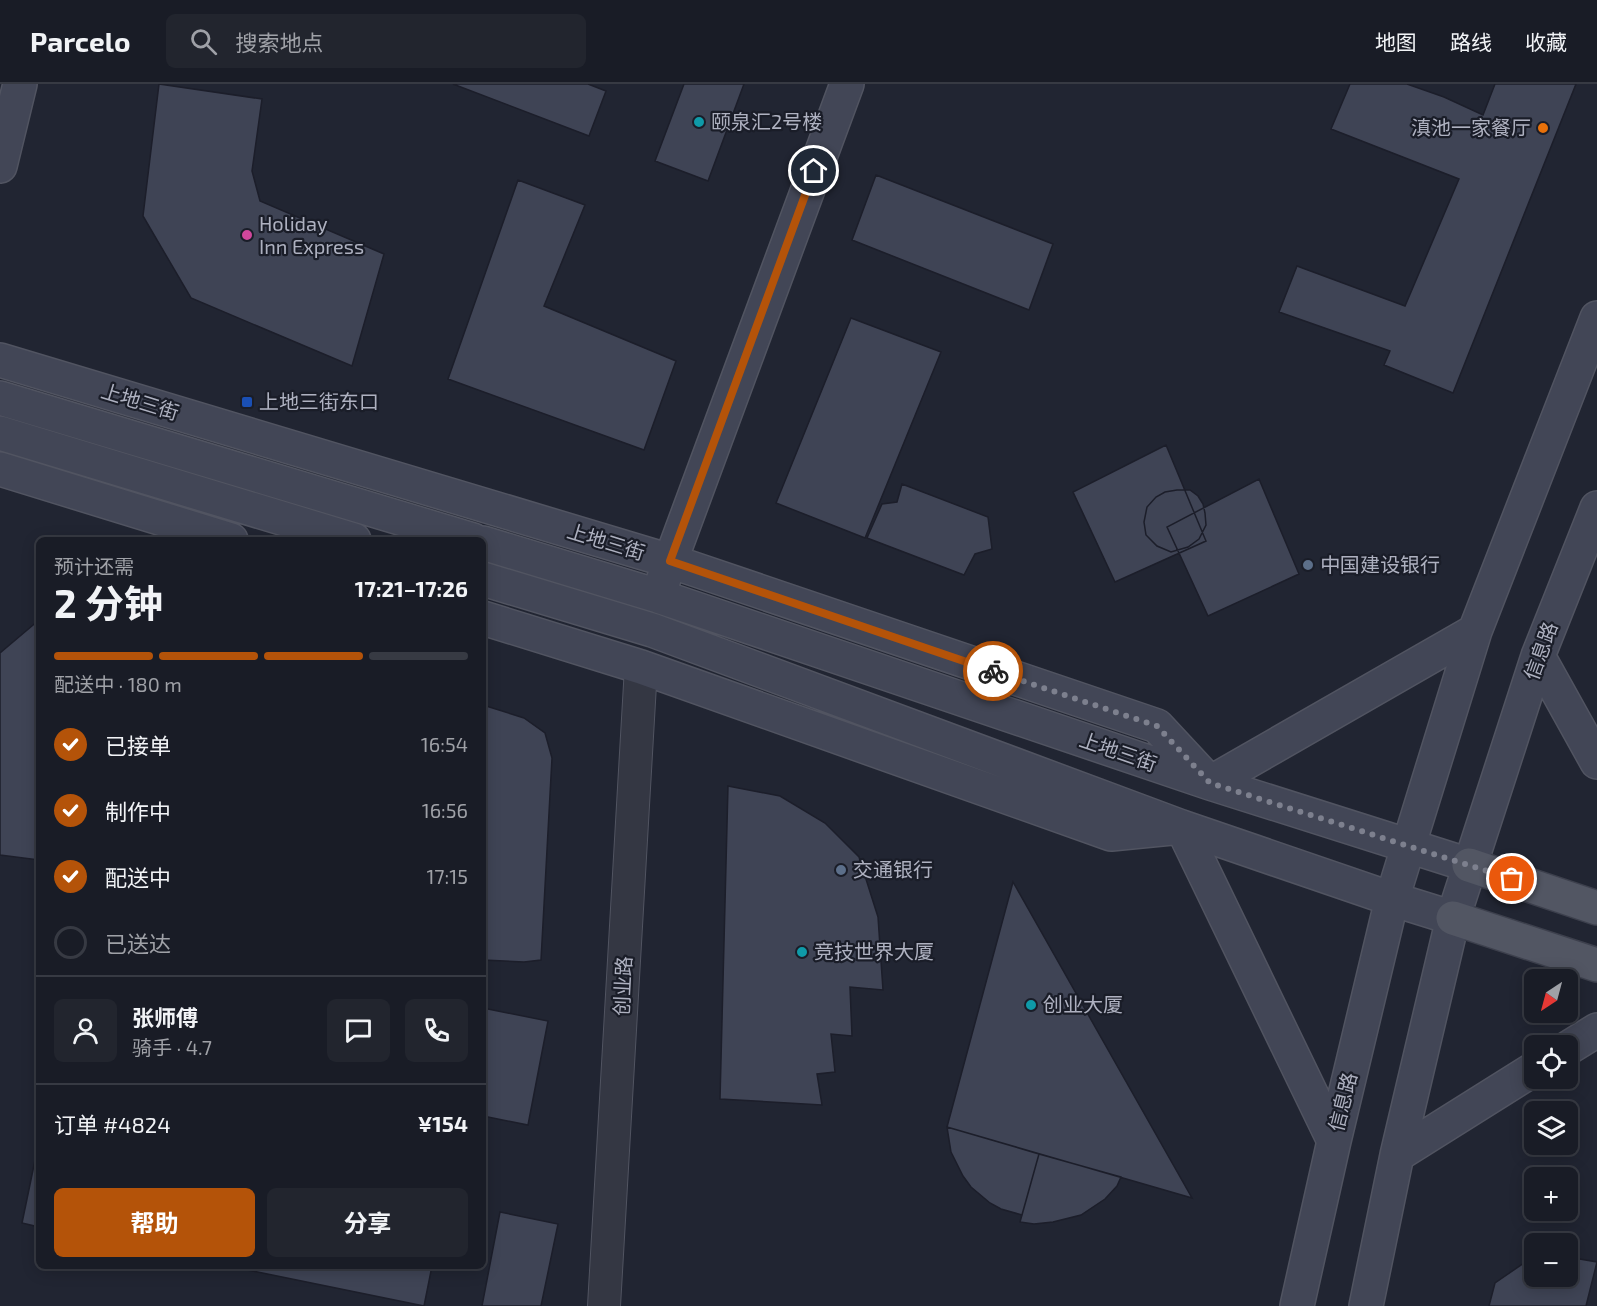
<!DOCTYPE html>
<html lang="zh">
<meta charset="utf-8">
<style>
:root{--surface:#191c26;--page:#22252e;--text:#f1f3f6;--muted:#9fa1a7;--line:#373a43;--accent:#b45309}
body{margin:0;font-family:"Exo 2","Noto Sans SC",sans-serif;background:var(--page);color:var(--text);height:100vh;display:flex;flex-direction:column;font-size:22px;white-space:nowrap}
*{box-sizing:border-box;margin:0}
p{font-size:20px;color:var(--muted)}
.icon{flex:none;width:33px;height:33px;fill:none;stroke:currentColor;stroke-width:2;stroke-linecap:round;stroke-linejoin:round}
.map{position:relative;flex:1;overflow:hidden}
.panel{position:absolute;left:36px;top:453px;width:450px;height:732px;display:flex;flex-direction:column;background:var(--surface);border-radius:9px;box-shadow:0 3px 15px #0003,0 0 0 2px var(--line)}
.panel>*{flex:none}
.needle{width:39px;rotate:216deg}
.controls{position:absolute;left:1524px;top:885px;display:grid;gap:12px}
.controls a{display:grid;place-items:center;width:54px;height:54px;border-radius:9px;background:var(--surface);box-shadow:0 3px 15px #0003,0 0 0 2px var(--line);font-size:30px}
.pin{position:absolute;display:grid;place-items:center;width:51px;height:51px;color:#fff;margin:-26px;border:3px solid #fff;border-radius:50%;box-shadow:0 2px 6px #0007}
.courier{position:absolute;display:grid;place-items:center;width:60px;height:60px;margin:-30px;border:4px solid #b45309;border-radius:50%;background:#fff;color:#222;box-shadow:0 2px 8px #0007}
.overview em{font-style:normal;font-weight:700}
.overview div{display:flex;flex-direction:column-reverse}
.overview{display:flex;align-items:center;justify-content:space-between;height:102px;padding:0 18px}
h1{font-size:39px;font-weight:700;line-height:45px}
.bar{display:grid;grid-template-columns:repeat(4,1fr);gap:9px 6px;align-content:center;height:72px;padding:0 18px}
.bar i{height:8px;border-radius:4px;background:var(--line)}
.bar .on{background:var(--accent)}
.bar p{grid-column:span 4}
.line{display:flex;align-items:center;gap:15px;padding:0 18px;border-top:2px solid var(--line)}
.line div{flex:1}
.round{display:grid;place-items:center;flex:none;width:63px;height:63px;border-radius:9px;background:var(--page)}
ol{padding:0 18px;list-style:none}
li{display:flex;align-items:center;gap:18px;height:66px}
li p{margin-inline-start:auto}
li .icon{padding:6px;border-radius:50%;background:var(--accent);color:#fff;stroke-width:4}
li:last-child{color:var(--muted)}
li i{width:33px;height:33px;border:3px solid var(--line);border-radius:50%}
.button{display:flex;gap:12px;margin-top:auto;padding:12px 18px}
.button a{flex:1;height:69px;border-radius:9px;background:var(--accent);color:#fff;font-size:24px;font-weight:700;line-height:69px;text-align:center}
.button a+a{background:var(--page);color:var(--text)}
header{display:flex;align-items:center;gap:36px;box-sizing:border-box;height:84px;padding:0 30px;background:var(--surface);border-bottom:2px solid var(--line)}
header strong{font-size:28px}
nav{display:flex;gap:33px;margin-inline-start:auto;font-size:21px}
.search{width:420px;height:54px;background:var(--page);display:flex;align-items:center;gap:15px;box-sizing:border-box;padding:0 21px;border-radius:9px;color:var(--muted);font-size:22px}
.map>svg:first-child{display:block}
.building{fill:#3f4455;stroke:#1c1e2a;stroke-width:1.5}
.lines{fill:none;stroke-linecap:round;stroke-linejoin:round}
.street-casing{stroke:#515461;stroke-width:34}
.secondary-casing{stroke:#515461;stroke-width:36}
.primary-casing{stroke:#3d404d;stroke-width:36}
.street{stroke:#343743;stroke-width:32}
.secondary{stroke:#424656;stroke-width:33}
.primary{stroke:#525663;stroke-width:33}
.done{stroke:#7d808e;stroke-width:6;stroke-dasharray:0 10.8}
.route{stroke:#b45309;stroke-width:8}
.culture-dot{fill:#0f9aa8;stroke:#1a1d28;stroke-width:2}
.food-dot{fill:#e8710a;stroke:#1a1d28;stroke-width:2}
.hotel-dot{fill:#d1479c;stroke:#1a1d28;stroke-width:2}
.transit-dot{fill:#1a4fb4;stroke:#1a1d28;stroke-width:2}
.service-dot{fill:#5c6f8a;stroke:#1a1d28;stroke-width:2}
.labels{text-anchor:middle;stroke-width:4.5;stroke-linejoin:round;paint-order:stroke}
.poi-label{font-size:20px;fill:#aeb1c0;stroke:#1a1d28;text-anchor:start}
.street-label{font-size:20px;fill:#aeb1c0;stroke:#1a1d28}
</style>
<header>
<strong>Parcelo</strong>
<div class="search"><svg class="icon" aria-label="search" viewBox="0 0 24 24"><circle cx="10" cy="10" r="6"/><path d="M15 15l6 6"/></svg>搜索地点</div>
<nav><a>地图</a><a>路线</a><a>收藏</a></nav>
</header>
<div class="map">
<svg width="1597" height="1222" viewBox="0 0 1597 1222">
<rect width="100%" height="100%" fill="#212532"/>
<path class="building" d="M159,0L262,15L252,87L260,117L384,170L352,282L191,214L143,132Z
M453,0H588L606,7L589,52Z
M684,0H744L708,97L655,77Z
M1350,0H1407L1444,13L1483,31L1495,0H1576L1453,309L1384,281L1390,267L1279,228L1297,182L1405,222L1459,95L1331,45Z
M876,91L1053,160L1029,226L852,156Z
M518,96L585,121L544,222L676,277L644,366L448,295Z
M851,234L941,268L865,454L776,419Z
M1166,361L1206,457L1115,498L1073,408Z
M1259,395L1299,490L1208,532L1167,443Z
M902,400L988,433L992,465L975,470L964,491L867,454L882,420L897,418Z
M1177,406H1190L1198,412L1203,420L1205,429L1206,441L1199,455L1188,463L1171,468L1157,462L1146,451L1144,438L1147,423L1156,413L1165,408Z
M39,536V776L0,771V569Z
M483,621L524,634L545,649L552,674L541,876L524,878L483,876Z
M728,702L780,712L825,739L859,773L878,833L883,906L850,903L852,952L831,950L835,988L817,990L822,1021L720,1015Z
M1013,798L1192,1114L947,1043Z
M483,924L548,937L528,1041L483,1032Z
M947,1043L1039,1070L1022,1131L1001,1125L990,1119L971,1103L963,1092L951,1068Z
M39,1057V1143L22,1139Z
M1039,1070L1121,1093L1117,1102L1105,1115L1081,1131L1053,1138L1034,1140L1020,1138Z
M500,1128L558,1140L541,1222H482Z
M1534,1172V1192H1568V1173L1597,1178L1586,1222H1489L1495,1199Z
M228,1182H432L424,1222Z"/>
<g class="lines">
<g class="street-casing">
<path id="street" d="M604,1222L641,583"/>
</g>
<g class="secondary-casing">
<path id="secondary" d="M0,82L20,0
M0,276L670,477L1157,642L1210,699
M0,314L473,456
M0,349L354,456
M0,385L231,456
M483,459L658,512L1210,699L1469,781
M483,495L652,546L1182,743L1392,815L1453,834
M663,497L847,0
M483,534L641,583L1111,750L1182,743L1334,1057
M1538,572L1597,678
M1210,699L1475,547
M1568,964L1597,946
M1397,1071L1534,985
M1297,1222L1334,1057L1392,815L1475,547L1597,234
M1366,1222L1397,1071L1453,834L1538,572L1597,424"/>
</g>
<g class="primary-casing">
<path id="primary" d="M1469,781L1597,824
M1453,834L1597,881"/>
</g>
<use href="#street" class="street"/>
<use href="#secondary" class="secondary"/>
<use href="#primary" class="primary"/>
</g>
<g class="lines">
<path class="done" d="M993,587L1157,642L1210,699L1512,795"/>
<path class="route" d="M814,87L670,477L993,587"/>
</g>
<g class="culture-dot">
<circle cx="699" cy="38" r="6"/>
<circle cx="802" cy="868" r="6"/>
<circle cx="1031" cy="921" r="6"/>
</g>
<circle class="food-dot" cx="1543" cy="44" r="6"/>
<circle class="hotel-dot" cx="247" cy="151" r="6"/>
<rect class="transit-dot" x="241" y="312" width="12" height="12" rx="3"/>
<g class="service-dot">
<circle cx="1308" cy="481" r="6"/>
<circle cx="841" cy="786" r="6"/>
</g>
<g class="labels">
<g class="poi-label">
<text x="711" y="45">颐泉汇2号楼</text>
<text x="1531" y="51" text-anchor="end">滇池一家餐厅</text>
<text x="259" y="147">Holiday<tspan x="259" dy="23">Inn Express</tspan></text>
<text x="259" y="325">上地三街东口</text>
<text x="1320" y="488">中国建设银行</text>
<text x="853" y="793">交通银行</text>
<text x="814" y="875">竞技世界大厦</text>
<text x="1043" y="928">创业大厦</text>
</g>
<g class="street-label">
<text transform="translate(140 318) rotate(17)" y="7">上地三街</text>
<text transform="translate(606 458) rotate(17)" y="7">上地三街</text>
<text transform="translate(1541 567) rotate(-70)" y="7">信息路</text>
<text transform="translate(1118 668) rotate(19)" y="7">上地三街</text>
<text transform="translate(623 902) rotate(-87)" y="7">创业路</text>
<text transform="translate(1343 1018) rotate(-76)" y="7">信息路</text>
</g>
</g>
</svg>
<div class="controls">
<a><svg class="needle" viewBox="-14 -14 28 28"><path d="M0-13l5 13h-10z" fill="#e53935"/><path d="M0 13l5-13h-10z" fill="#9fa1a7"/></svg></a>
<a><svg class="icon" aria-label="locate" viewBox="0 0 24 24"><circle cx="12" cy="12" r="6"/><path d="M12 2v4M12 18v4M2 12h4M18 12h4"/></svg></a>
<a><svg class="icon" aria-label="layers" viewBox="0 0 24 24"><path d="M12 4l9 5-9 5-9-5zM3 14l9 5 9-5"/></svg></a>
<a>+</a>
<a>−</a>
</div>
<div class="pin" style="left:1512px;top:795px;background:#ea580c"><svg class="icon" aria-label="bag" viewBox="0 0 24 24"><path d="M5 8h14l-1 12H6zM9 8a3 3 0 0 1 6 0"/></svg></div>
<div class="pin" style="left:814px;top:87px;background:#1f2937"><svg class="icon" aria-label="home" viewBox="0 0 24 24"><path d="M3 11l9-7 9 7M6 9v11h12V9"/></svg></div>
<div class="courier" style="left:993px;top:587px"><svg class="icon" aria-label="bike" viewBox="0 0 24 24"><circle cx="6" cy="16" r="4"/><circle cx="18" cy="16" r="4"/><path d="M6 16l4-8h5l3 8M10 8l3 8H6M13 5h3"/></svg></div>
<section class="panel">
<div class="overview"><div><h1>2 分钟</h1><p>预计还需</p></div><em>17:21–17:26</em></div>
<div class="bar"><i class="on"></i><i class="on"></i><i class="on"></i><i></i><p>配送中 · 180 m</p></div>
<ol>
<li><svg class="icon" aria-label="check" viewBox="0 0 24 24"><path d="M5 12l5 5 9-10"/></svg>已接单<p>16:54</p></li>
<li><svg class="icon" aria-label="check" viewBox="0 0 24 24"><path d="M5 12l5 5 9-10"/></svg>制作中<p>16:56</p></li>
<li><svg class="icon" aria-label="check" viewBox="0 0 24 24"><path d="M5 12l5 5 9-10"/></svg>配送中<p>17:15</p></li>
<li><i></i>已送达</li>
</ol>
<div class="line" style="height:108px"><a class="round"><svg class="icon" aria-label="person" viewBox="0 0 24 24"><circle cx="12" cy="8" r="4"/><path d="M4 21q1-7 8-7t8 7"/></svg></a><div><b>张师傅</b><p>骑手 · 4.7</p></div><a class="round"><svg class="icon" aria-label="chat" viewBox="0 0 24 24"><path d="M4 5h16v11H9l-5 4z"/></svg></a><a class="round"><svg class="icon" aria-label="phone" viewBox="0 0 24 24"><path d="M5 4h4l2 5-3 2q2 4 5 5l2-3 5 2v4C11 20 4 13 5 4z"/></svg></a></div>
<div class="line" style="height:78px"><div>订单 #4824</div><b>¥154</b></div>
<div class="button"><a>帮助</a><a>分享</a></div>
</section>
</div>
